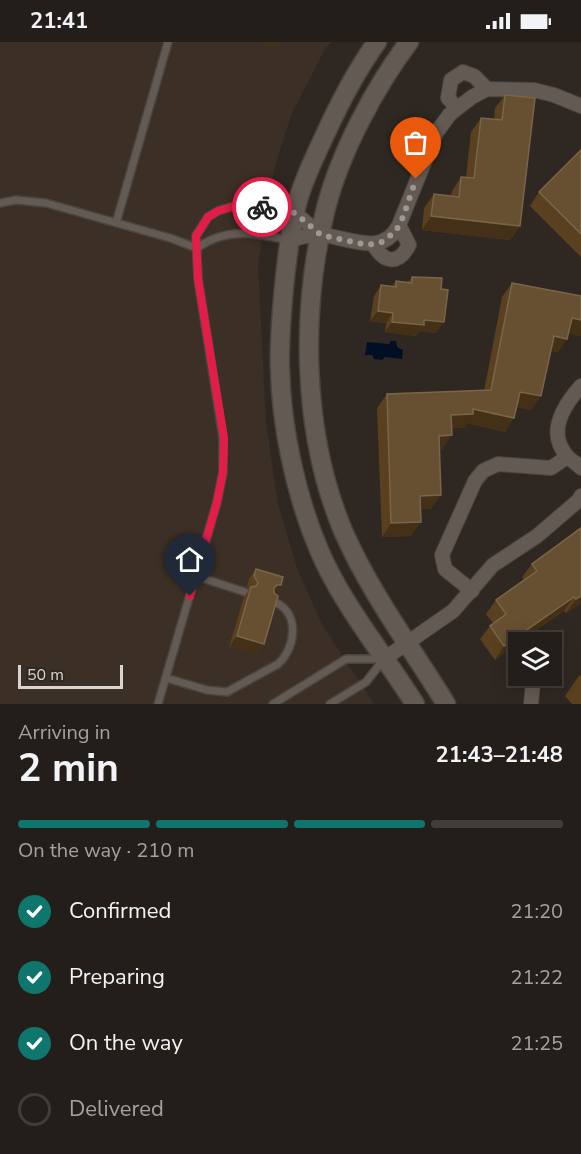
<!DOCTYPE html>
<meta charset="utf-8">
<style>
:root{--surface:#231e1a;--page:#2f2b27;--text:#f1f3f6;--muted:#a3a2a2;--line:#403c39;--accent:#0f766e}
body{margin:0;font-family:"Nunito Sans",sans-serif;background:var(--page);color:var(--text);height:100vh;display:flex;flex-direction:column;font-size:22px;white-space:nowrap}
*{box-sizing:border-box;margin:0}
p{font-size:20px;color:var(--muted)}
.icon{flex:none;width:33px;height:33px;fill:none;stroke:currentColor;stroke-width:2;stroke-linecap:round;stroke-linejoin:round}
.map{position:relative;height:662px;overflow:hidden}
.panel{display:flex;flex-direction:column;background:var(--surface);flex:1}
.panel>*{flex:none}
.tools{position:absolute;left:508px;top:590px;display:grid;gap:12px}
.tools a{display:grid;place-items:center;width:54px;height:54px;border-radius:0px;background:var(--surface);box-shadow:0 3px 15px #0003,0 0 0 2px var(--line);font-size:30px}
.scale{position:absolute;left:18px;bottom:15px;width:105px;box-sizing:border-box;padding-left:6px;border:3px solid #dad5d1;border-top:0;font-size:16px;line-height:21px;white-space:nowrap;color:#dad5d1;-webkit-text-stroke:4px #2f2822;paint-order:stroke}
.pin{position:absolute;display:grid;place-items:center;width:51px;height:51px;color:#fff;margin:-62px -26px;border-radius:50% 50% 50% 0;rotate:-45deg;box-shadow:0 0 6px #0007}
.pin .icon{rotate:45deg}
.courier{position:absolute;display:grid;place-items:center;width:60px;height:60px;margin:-30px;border:4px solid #e11d48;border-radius:50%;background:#fff;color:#222;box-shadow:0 2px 8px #0007}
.headline em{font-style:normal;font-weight:700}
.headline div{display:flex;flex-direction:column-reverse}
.headline{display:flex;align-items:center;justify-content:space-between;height:102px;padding:0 18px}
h1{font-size:39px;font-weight:700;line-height:45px}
.bar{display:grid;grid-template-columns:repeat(4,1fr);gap:9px 6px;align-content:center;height:72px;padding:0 18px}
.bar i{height:8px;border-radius:4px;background:var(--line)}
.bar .active{background:var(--accent)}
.bar p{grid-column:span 4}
ol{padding:0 18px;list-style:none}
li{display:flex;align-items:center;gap:18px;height:66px}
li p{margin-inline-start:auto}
li .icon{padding:6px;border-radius:50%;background:var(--accent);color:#fff;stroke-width:4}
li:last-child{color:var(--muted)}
li i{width:33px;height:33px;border:3px solid var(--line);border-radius:50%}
.status{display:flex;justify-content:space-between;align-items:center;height:42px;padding:0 30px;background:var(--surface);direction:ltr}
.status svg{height:16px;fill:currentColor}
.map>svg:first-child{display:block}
.built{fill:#3c2f25}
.water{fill:#000f24}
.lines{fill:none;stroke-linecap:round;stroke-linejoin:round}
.lane-casing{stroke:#4a443e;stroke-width:10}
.street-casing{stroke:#4a443e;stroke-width:16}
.secondary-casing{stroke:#4a443e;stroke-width:21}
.lane{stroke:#635a53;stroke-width:7}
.street{stroke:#635a53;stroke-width:14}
.secondary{stroke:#635a53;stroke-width:18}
.wall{fill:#5a401e}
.shaded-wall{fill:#433017}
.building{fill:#675031;stroke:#79654a;stroke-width:1.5}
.done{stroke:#9e9894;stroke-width:6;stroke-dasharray:0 10.8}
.route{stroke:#e11d48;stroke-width:8}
</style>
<div class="status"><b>21:41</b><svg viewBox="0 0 49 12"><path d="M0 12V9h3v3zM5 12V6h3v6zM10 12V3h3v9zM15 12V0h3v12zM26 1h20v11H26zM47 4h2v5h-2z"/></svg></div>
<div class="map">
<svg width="581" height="662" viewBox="0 0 581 662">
<rect width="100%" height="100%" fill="#2f2822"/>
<path class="built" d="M0,0H332L325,7L292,71L274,127L258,222L266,381L278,462L298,529L323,584L374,662H0Z"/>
<path class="water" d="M391,299H396L397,305L403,308L402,317L385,315L382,318L374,317L372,313H365L367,300L389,302Z"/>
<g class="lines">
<g class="lane-casing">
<path id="lane" d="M0,161L16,158L46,161L170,196L197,206
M116,181L168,0
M197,206C226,185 256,191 289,198
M196,534L245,550
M166,636L207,648L227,650L278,622C297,605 300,568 272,559
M158,662L217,460L223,430V396L198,237L196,194L208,175L218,169L231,165H266L292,171
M273,662L346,617H381
M330,662L366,640L384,617"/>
</g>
<g class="street-casing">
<path id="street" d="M457,66L448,56L451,38L463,30L474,34L487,47
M295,171L321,193
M289,198C299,196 312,192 322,193C349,195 382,216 399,183L436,91L450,72L472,55L487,47L534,48L554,53L581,64
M373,202C384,221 398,224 409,203L399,183
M581,344C564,363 546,390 567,414C571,419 577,421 581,426
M472,549L445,527L442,513L475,439L483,429L498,422L551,426L567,415
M384,617L453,569L493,523L537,494L579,458L581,454
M531,662L533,641"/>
</g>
<g class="secondary-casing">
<path id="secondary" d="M377,0C355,30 339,62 324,95C314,116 304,137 298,158C291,183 288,209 285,235C282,265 279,296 280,326C281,384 296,454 319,508C343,564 383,611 415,662
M409,0C375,45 340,111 326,166C300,268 302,393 344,491C371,552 411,605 446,662"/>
</g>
<use href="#lane" class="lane"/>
<use href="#street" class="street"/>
<use href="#secondary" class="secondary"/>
</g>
<path class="wall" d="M505,53L520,184L510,198L422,188L424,166L434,152L451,154L452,149L461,135H466L471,90L481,76L494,77L495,66Z
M581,108V215L530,164L539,150Z
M412,235L436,291L420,289L416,294L385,290L386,281L370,279L374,254L381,243L392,244L396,239L408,240Z
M512,241L581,294L568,291L567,297L558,310L551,309L531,368L517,365L505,390L467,381L464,386H452L442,407H440L431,467H420L411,494L382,495L377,366L387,352L484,349L502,255Z
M532,522L581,561L566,571L564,569L519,600L495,618L480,597L490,584L493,581L486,572L496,558L524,538L522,535Z
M256,527L275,552L264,602L256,613L229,605L244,555L249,548L247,545L249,537Z
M581,633V662H572L565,654L578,635Z"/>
<path class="shaded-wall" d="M257,0H277L274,5Z
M431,174L520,184L510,198L422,188Z
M378,269L393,271L386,281L370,279Z
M572,276L581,278V294L562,290Z
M424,278L444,280L436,291L420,289L416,294L385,290L392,280Z
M554,294L567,297L558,310L545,308Z
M520,350L541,354L531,368L510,364Z
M473,367L514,376L505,390L467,381L464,386L442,387L451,373Z
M452,393L442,407L429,408L439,394Z
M441,453L431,467L410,468L420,454Z
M421,480L411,494L382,495L391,481Z
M277,543H281L274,554V546Z
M581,554V561L566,571L576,557Z
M574,555L564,569L519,600L495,618L504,604Z
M237,594L264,602L256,613L229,605Z"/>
<path class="building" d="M505,53L535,56L520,184L431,174L434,152L459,155L461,135L474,136L481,76L502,78Z
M581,108V192L539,150Z
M412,235L442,236L441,247L448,248L444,280L424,278V283L392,280L393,271L378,269L381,243L396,245V239L412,241Z
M512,241L581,254V278L572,276L567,297L554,294L541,354L520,350L514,376L473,367V372L451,373L452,393L439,394L441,453L420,454L421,480L391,481L387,352L491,348Z
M581,486V554L576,557L574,555L504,604L490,584L506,572L496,558L537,529L532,522Z
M256,527L283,535L281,543H277L274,546V551L278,554L264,602L237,594L251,545L256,544L258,541L254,534Z"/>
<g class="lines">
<path class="done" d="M262,165L295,171L321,193L368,203L382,200L396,189L403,175L416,137"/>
<path class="route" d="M190,554L217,460L223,430L224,396L198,237L196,194L208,175L218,169L231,165H262"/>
</g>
</svg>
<div class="tools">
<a><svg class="icon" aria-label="layers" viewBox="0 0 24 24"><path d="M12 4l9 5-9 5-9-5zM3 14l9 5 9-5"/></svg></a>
</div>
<div class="scale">50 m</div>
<div class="pin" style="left:416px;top:137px;background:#ea580c"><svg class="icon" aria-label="bag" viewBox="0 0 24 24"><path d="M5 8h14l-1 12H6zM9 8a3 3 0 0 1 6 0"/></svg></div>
<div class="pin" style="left:190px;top:554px;background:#1f2937"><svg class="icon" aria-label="home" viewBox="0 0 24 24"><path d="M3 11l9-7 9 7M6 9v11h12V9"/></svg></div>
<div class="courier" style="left:262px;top:165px"><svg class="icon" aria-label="bike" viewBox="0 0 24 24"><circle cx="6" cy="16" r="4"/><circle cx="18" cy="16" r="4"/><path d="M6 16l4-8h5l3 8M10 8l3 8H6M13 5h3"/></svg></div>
</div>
<section class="panel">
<div class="headline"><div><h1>2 min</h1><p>Arriving in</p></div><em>21:43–21:48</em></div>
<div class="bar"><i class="active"></i><i class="active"></i><i class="active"></i><i></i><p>On the way · 210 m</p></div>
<ol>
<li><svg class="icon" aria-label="check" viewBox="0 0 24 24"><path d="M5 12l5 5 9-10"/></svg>Confirmed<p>21:20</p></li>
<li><svg class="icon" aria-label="check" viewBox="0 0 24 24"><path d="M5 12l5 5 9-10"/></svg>Preparing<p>21:22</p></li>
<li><svg class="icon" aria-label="check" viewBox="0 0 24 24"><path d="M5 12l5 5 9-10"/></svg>On the way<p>21:25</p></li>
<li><i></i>Delivered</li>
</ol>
</section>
